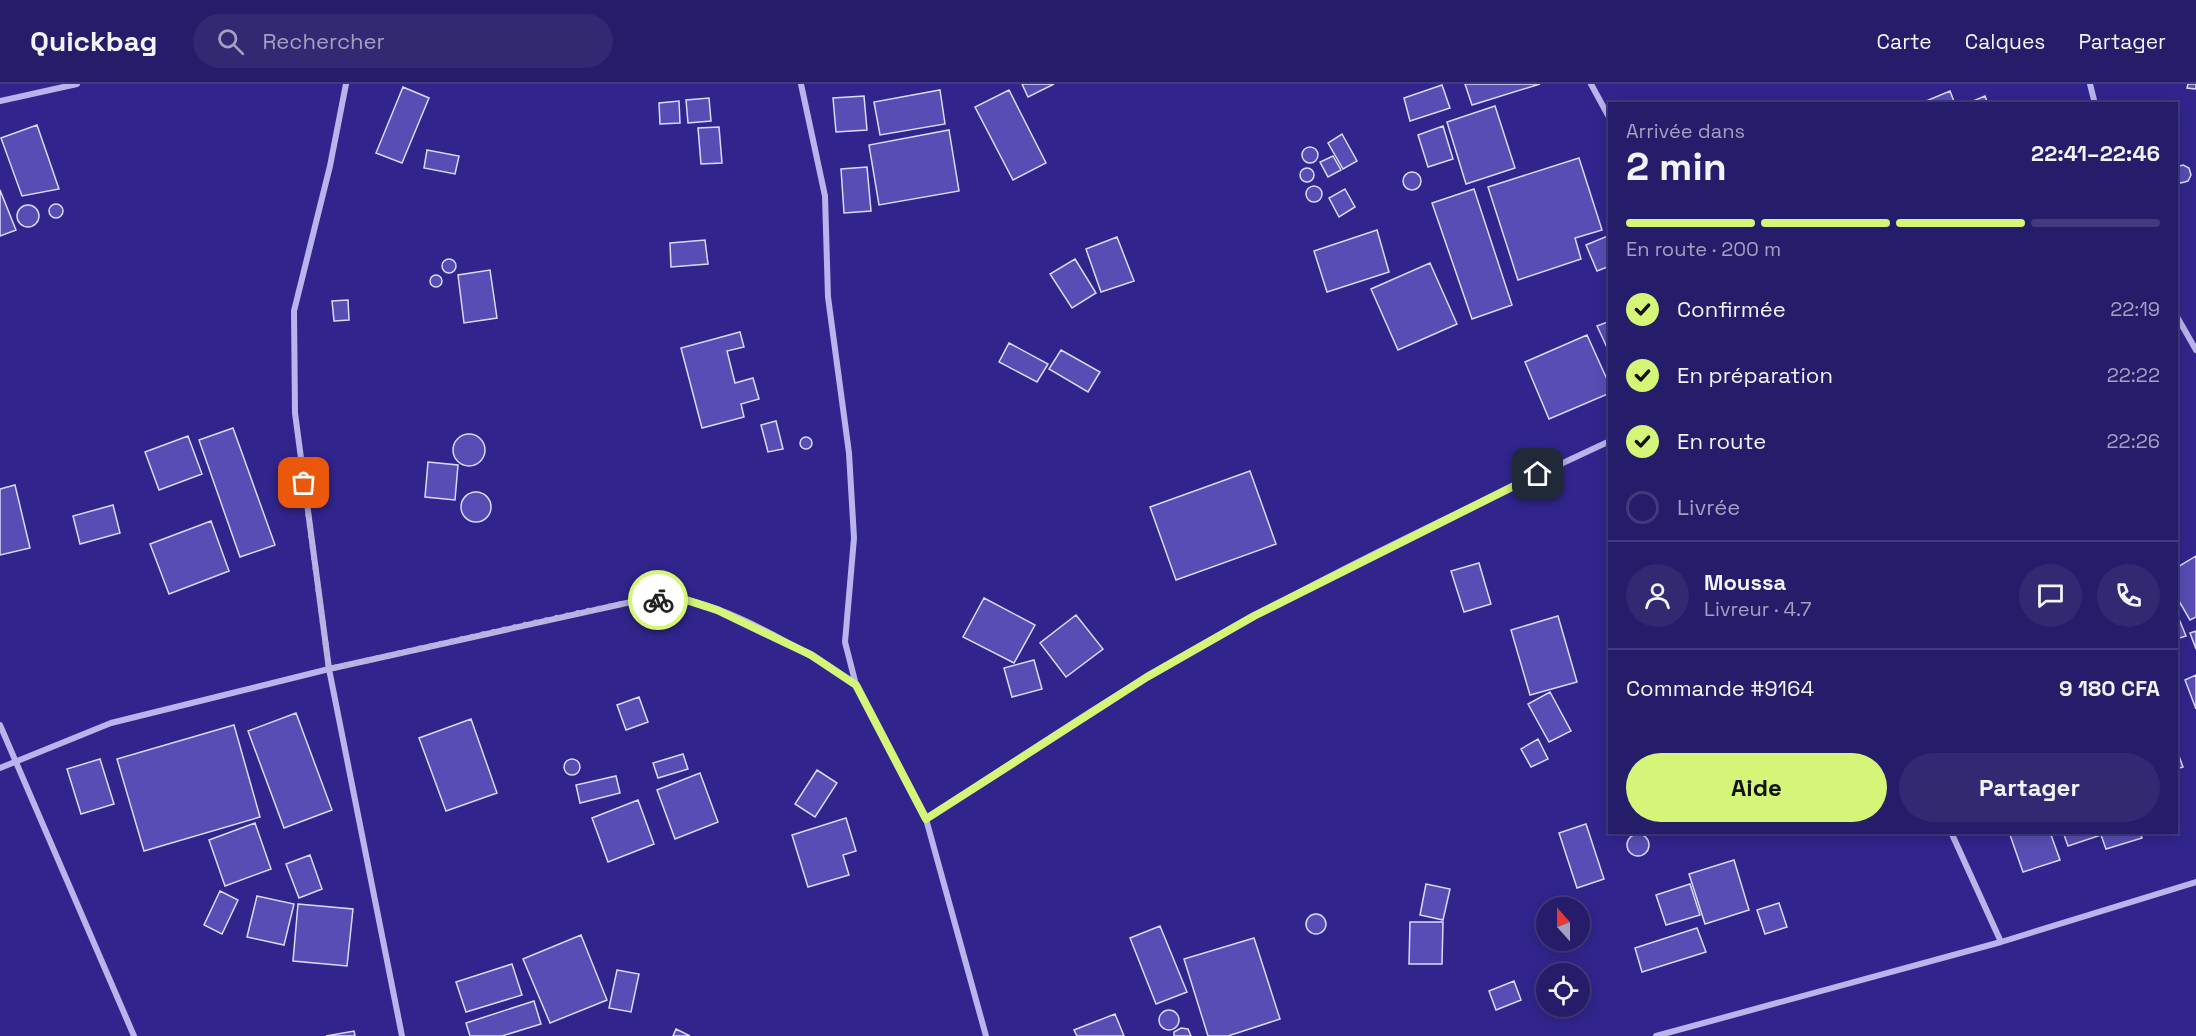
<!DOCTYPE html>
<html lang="fr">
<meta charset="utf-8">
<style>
:root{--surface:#251c6a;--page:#312972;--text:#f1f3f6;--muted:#a3a1c1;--line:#423a7e;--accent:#d4f578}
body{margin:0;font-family:"Space Grotesk",sans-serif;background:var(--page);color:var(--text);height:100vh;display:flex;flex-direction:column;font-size:22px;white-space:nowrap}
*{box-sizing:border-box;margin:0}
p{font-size:20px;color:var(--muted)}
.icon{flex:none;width:33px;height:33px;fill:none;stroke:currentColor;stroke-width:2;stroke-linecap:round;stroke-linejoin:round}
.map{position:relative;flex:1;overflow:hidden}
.sheet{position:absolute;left:1608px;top:18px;width:570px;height:732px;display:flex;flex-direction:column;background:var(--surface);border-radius:0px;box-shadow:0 3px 15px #0003,0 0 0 2px var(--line)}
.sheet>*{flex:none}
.needle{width:39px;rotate:339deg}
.tools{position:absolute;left:1536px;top:813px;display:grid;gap:12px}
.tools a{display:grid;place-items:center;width:54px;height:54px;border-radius:50%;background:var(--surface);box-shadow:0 3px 15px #0003,0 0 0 2px var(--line);font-size:30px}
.pin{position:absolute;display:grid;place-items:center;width:51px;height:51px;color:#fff;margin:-26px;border-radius:12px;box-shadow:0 3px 9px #0006}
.courier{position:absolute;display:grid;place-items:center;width:60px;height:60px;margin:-30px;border:4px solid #d4f578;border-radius:50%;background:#fff;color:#222;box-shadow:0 2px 8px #0007}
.overview em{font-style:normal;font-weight:700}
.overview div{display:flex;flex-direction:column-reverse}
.overview{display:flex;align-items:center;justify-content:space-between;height:102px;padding:0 18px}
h1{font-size:39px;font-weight:700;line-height:45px}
.bar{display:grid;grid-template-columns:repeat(4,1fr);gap:9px 6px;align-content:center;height:72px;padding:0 18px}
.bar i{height:8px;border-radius:4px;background:var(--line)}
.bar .current{background:var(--accent)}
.bar p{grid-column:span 4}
.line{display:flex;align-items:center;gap:15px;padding:0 18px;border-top:2px solid var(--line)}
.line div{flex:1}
.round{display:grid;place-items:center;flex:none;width:63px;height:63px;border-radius:32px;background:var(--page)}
ol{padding:0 18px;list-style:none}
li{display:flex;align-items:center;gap:18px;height:66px}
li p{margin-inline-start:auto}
li .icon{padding:6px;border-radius:50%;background:var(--accent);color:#111;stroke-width:4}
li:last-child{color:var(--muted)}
li i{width:33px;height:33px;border:3px solid var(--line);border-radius:50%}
.button{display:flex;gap:12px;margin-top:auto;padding:12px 18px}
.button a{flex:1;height:69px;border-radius:36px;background:var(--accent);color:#111;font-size:24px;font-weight:700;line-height:69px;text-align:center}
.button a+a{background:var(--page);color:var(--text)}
header{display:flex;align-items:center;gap:36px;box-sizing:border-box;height:84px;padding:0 30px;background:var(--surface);border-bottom:2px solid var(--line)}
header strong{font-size:28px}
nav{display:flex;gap:33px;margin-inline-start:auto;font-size:21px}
.search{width:420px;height:54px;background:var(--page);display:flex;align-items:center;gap:15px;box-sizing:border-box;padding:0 21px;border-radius:33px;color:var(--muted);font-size:22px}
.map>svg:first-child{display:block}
.building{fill:#584db4;stroke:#dcd9f8;stroke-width:1.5}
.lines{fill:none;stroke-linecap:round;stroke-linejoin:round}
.minor{stroke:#b9b4eb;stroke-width:6}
.done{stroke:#b7b3d7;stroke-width:6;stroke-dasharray:0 10.8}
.route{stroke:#d4f578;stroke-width:8}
</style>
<header>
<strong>Quickbag</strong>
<div class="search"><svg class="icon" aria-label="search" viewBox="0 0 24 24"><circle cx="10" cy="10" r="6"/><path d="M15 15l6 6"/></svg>Rechercher</div>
<nav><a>Carte</a><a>Calques</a><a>Partager</a></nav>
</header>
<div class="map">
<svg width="2196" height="952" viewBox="0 0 2196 952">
<rect width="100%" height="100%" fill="#31258d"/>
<path class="building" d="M1022,0H1054L1028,13Z
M1465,0H1540L1472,21Z
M2188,0H2196V5L2187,4Z
M1442,1L1450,24L1410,37L1404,14Z
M403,3L429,14L402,79L376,69Z
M940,6L945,40L880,51L874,18Z
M1009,6L1046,79L1013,96L975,23Z
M1950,7L1955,20H1919Z
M864,12L867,46L836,48L833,14Z
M1985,12L1988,20H1966Z
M709,14L711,37L688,39L686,16Z
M679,17L680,39L660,40L659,19Z
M1495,22L1515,84L1466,100L1447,38Z
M37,41L59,105L22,112L1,54Z
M1443,42L1453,75L1428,83L1418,51Z
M719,43L722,79L701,80L698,44Z
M949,46L959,107L879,121L869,61Z
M1342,50L1357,77L1343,85L1328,59Z
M1302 71a8 8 0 1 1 16 0a8 8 0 1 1-16 0Z
M427,66L459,72L455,90L424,84Z
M1333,72L1341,86L1328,93L1320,78Z
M1579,74L1602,146L1575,154L1581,175L1518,196L1488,103Z
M2183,81L2189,84L2191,91L2188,97L2181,99L2176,97V83Z
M867,83L871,127L844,129L841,85Z
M1300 91a7 7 0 1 1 14 0a7 7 0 1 1-14 0Z
M1403 97a9 9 0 1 1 18 0a9 9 0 1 1-18 0Z
M1306 110a8 8 0 1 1 16 0a8 8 0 1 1-16 0Z
M1345,105L1355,123L1339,133L1329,114Z
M1474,105L1512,221L1472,235L1432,119Z
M0,106L16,146L0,152Z
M49 127a7 7 0 1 1 14 0a7 7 0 1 1-14 0Z
M17 132a11 11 0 1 1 22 0a11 11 0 1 1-22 0Z
M1377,146L1389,188L1327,208L1314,167Z
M1610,151V182L1597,187L1586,161Z
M1117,153L1134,197L1101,208L1086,165Z
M705,156L708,180L671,183L670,159Z
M442 182a7 7 0 1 1 14 0a7 7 0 1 1-14 0Z
M1075,175L1096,209L1072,224L1050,190Z
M1430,179L1457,240L1398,266L1371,205Z
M490,186L497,234L464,239L458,191Z
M430 197a6 6 0 1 1 12 0a6 6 0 1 1-12 0Z
M348,216L349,236L334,237L332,217Z
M1610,237V270L1597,242Z
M740,248L744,263L727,267L735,299L753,294L759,315L741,320L744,333L702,344L681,264Z
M1587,251L1610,302V309L1549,335L1525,278Z
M1009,259L1048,280L1037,298L999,278Z
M1061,266L1100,288L1088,308L1049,285Z
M776,337L783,365L768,368L761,341Z
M233,344L275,461L240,473L199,356Z
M453 366a16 16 0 1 1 32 0a16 16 0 1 1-32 0Z
M188,352L202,390L159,406L145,368Z
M800 359a6 6 0 1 1 12 0a6 6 0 1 1-12 0Z
M428,378L458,381L455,416L425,413Z
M1250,387L1276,460L1176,496L1150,423Z
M15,401L30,464L0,471V405Z
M461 423a15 15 0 1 1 30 0a15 15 0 1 1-30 0Z
M113,421L120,449L80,460L73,432Z
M211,437L229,487L169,510L150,460Z
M2196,472V533L2190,536L2176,512V484Z
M1479,479L1491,520L1464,528L1451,487Z
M984,514L1035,541L1014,579L963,553Z
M1076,531L1103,565L1066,593L1040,559Z
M1558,532L1577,598L1530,611L1511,546Z
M2179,535L2186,552L2176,555V536Z
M2196,547V565L2190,549Z
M1034,576L1042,605L1012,613L1004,584Z
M2196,591V625L2185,596Z
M1550,608L1571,647L1549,658L1528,620Z
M639,613L648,638L626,646L617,621Z
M296,629L332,726L284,744L248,647Z
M471,635L497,709L446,727L419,654Z
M234,641L260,733L144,767L117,675Z
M1538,655L1548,675L1531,683L1521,665Z
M2176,664L2183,683L2176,685Z
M683,670L688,685L658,694L653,679Z
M564 683a8 8 0 1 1 16 0a8 8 0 1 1-16 0Z
M100,675L114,720L81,730L67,685Z
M817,686L837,699L815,733L795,720Z
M700,689L718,738L675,755L657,706Z
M616,692L620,709L580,719L576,701Z
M638,716L654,760L608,778L592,734Z
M846,734L856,767L843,771L849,791L808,803L792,751Z
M255,739L271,785L225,802L209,756Z
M1586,740L1604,795L1577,804L1559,749Z
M2017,748H2050L2060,776L2023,788L2010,751Z
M2063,748H2140L2142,754L2106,765L2101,751L2068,762Z
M1627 761a11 11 0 1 1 22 0a11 11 0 1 1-22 0Z
M310,771L322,805L299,814L286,780Z
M1734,776L1749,826L1705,840L1689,790Z
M1426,800L1450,805L1443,836L1420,831Z
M1690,800L1700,831L1666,841L1656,811Z
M220,807L238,816L222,850L204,841Z
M257,812L294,820L284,861L247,853Z
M1779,819L1787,843L1765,850L1757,826Z
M298,820L353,825L347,882L293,877Z
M1306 840a10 10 0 1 1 20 0a10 10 0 1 1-20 0Z
M1410,838H1443L1442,880H1409Z
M1160,842L1187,908L1156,920L1130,854Z
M1697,844L1706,868L1642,888L1635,864Z
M581,851L607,916L550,939L523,875Z
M1254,854L1280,935L1228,952H1208L1184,875Z
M512,880L522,911L466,928L456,898Z
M617,886L639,890L631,928L609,924Z
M1514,897L1521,916L1496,926L1489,907Z
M534,917L541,940L502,952H470L466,939Z
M1159 936a10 10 0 1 1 20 0a10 10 0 1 1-20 0Z
M1115,930L1124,952H1077L1074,946Z
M1181,944L1188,945L1191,952H1174V948Z
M676,945L690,952H673Z
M354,947L355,952H326Z"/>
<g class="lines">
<path class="minor" d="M346,0L330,82L294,227L295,329L329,585L402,952
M801,0L825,112L828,213L849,369L854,454L845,558L856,601L926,735L986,952
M1591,0L1610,35
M2090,0L2095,20
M0,17L77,0
M2176,231L2196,266
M0,641L134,952
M0,684L111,639L329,585L631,518C646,517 666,512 682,515C735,525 811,570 856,601
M926,735C1000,687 1073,637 1148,592C1296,505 1453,430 1610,357
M1951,748L2001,858
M1656,952L2001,858L2196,798"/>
</g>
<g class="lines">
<path class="done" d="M304,399L329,585L578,529L631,518L658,516"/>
<path class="route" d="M658,516L680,514L717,526L811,571L856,601L926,735L1147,593L1254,532L1538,390"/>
</g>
</svg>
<div class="tools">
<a><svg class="needle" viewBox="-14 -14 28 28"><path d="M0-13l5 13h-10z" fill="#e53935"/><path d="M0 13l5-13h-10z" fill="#a3a1c1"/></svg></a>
<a><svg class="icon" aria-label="locate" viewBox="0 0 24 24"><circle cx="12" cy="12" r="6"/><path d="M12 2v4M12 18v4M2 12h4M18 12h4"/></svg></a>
</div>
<div class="pin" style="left:304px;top:399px;background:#ea580c"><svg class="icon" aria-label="bag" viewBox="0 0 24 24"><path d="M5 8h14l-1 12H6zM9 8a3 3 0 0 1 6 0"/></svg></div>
<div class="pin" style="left:1538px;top:390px;background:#1f2937"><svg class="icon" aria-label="home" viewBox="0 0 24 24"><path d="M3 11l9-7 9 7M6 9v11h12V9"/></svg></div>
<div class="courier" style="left:658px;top:516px"><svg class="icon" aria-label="bike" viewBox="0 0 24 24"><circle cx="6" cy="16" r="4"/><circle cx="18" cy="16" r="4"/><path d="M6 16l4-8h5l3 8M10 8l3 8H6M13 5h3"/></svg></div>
<section class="sheet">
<div class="overview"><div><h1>2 min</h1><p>Arrivée dans</p></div><em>22:41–22:46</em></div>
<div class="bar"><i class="current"></i><i class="current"></i><i class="current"></i><i></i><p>En route · 200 m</p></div>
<ol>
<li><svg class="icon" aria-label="check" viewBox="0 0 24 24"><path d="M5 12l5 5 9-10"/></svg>Confirmée<p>22:19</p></li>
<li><svg class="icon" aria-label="check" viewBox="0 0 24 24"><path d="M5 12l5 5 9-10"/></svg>En préparation<p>22:22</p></li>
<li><svg class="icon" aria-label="check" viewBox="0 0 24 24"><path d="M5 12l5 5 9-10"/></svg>En route<p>22:26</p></li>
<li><i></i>Livrée</li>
</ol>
<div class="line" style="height:108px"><a class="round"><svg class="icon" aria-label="person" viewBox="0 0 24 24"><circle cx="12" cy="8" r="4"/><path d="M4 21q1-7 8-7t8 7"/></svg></a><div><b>Moussa</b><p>Livreur · 4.7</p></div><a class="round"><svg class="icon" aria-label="chat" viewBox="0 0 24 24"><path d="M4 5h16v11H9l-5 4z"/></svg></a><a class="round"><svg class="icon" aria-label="phone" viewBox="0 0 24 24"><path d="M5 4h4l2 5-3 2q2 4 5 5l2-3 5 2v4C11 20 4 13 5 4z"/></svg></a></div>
<div class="line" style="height:78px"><div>Commande #9164</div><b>9 180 CFA</b></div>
<div class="button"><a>Aide</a><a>Partager</a></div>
</section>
</div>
